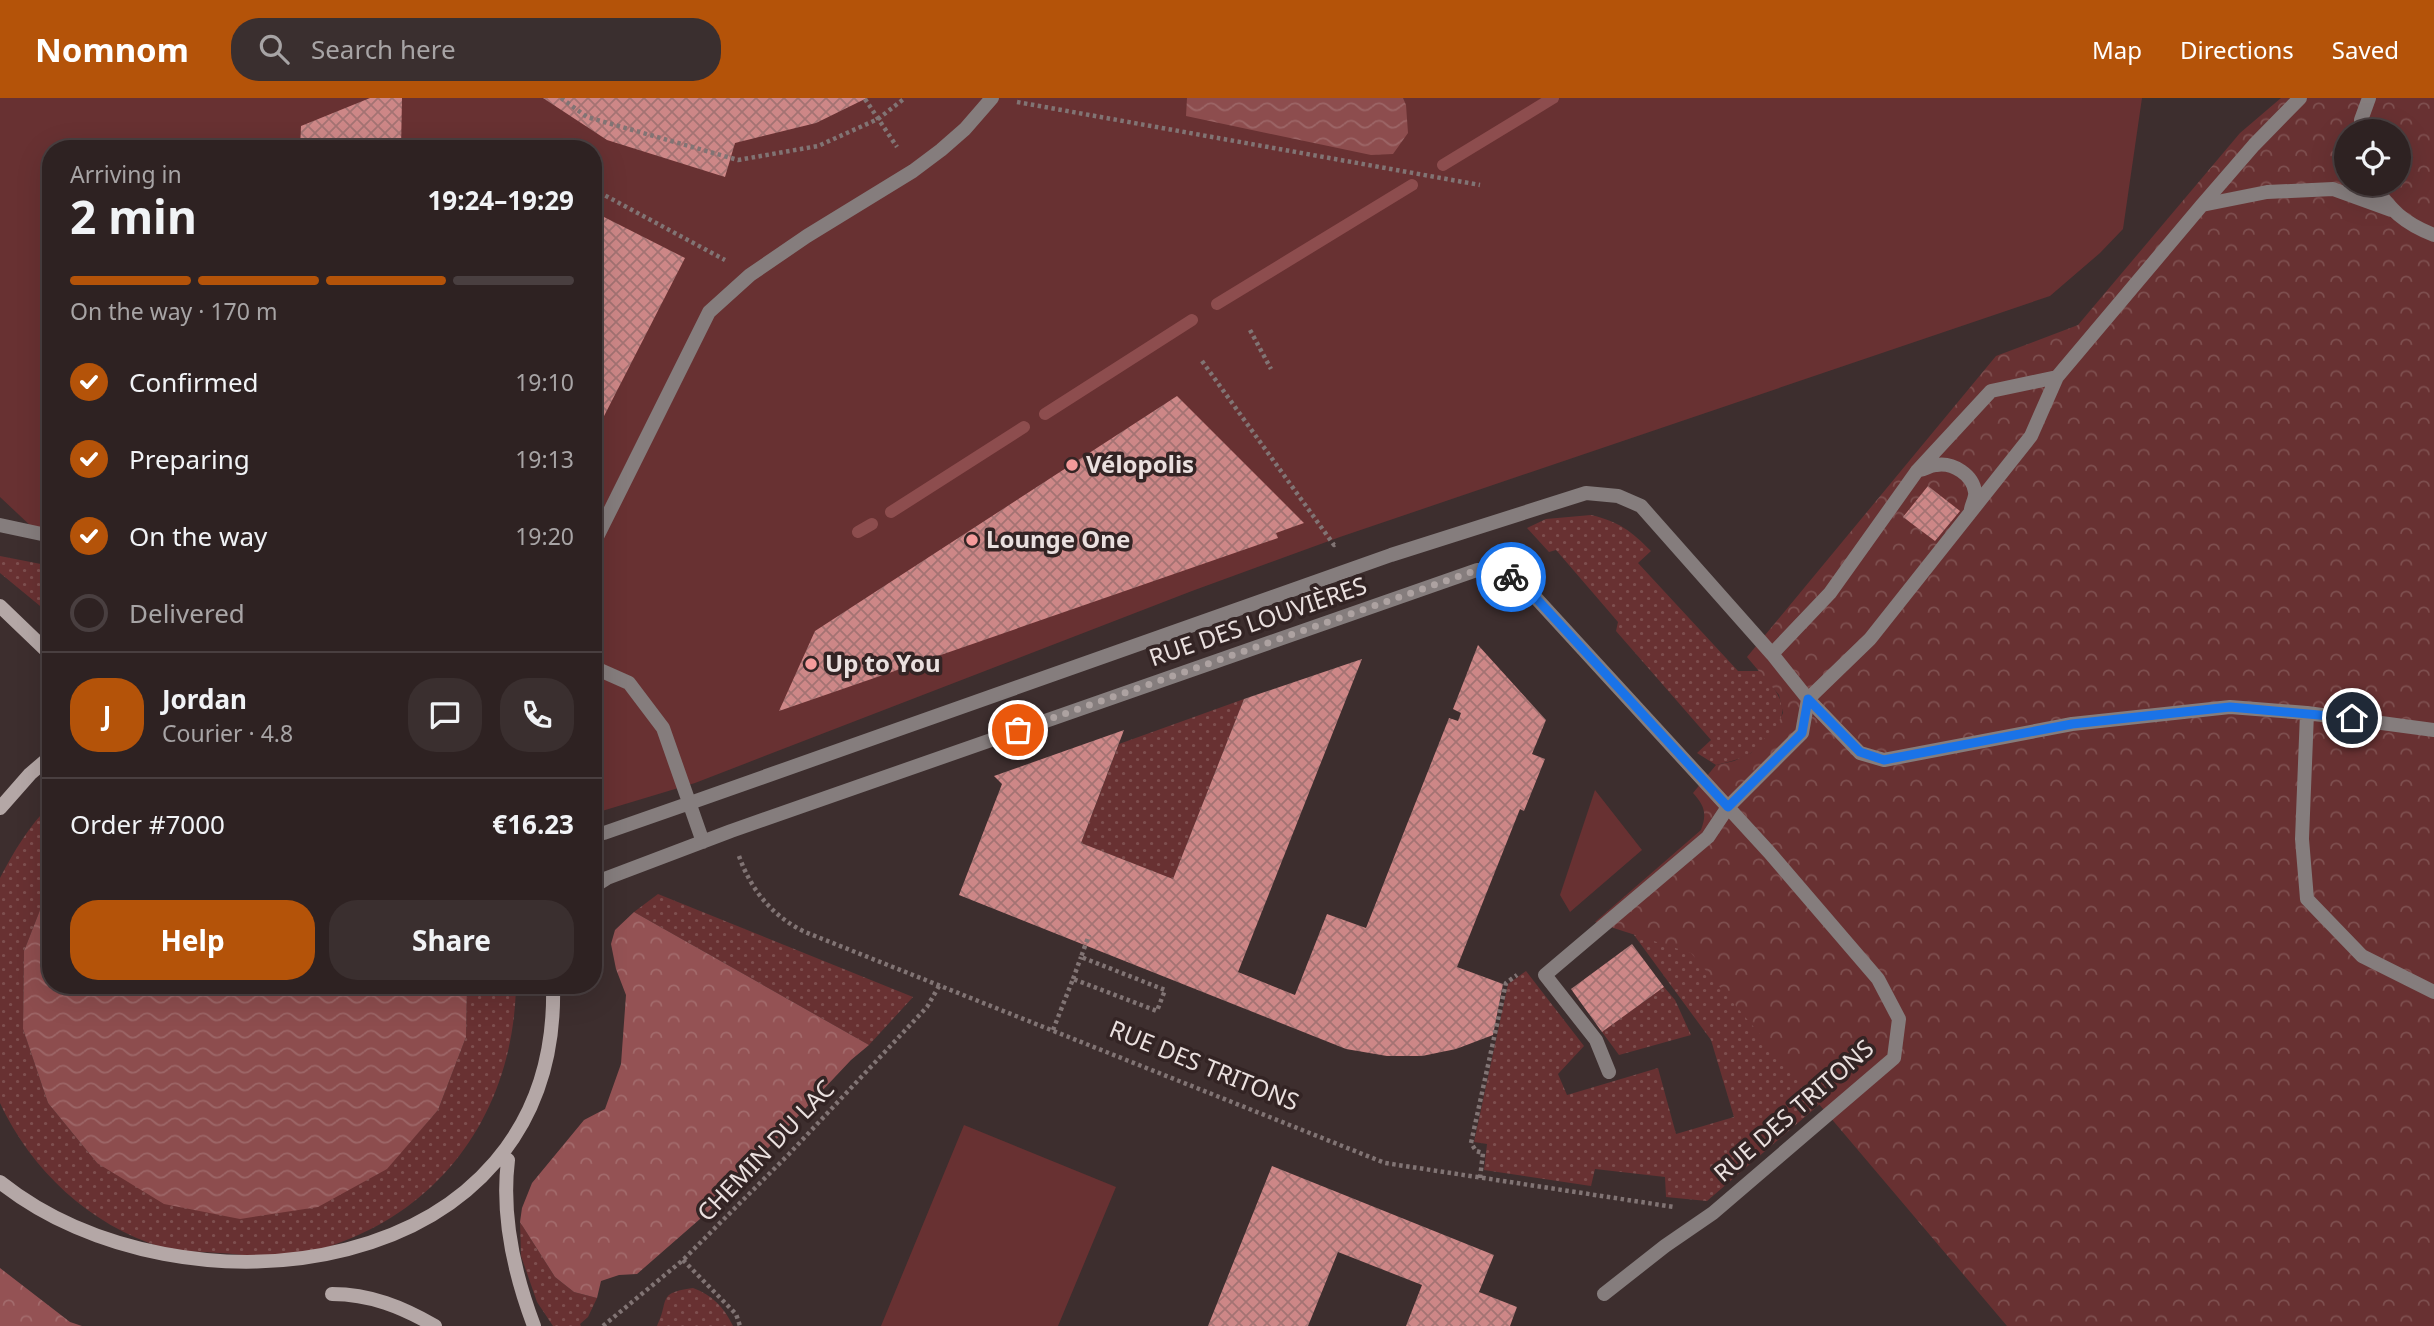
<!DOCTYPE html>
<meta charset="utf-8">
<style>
:root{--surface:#2e2222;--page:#3a2f2f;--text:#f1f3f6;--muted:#a7a4a5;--line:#493f40;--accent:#b45309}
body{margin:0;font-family:"Noto Sans",sans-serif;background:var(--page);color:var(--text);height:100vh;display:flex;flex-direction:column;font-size:26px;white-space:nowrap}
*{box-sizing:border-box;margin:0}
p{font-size:23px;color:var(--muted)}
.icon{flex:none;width:38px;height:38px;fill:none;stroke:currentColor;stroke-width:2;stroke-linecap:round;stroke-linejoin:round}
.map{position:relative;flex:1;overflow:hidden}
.panel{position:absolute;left:42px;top:42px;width:560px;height:854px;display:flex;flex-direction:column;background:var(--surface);border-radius:28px;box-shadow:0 7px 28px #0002,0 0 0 2px var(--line)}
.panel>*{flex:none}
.buttons{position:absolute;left:2334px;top:21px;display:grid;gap:14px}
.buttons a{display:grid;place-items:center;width:77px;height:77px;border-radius:50%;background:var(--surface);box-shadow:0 7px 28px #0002,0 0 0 2px var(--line);font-size:35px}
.pin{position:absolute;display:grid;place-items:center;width:60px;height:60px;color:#fff;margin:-30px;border:4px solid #fff;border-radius:50%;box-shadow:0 2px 7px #0007}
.courier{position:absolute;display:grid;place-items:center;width:70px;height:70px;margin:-35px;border:5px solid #1a73e8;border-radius:50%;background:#fff;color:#222;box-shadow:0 2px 9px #0007}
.summary em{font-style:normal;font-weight:700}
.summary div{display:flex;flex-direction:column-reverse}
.summary{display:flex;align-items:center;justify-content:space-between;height:119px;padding:0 28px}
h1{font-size:46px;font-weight:700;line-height:52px}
.bar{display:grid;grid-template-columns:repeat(4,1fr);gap:10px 7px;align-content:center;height:84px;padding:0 28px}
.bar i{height:9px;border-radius:5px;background:var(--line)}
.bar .on{background:var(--accent)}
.bar p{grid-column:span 4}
.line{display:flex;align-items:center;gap:18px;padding:0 28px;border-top:2px solid var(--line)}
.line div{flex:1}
.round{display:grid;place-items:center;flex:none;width:74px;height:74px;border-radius:28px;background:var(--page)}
ol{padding:0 28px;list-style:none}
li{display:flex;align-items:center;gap:21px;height:77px}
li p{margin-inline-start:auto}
li .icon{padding:7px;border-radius:50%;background:var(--accent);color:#fff;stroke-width:4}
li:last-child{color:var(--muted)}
li i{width:38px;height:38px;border:4px solid var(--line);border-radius:50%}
.button{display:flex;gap:14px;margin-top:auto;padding:14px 28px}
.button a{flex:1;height:80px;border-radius:28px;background:var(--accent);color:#fff;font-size:28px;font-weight:700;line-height:80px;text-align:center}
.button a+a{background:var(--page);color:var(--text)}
header{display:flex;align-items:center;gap:42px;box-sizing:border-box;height:98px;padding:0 35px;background:var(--accent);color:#fff}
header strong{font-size:33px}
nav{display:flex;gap:38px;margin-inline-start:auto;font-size:24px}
.search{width:490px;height:63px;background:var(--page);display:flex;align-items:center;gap:18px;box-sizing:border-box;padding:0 24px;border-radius:28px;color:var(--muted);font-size:26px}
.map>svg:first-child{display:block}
.grass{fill:url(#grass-dots)}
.forest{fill:url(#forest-crowns)}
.park{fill:url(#park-crowns);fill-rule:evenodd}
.pitch{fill:#683132}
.water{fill:url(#water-waves)}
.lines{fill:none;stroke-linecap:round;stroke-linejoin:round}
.stream{stroke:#8d4d4e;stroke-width:12}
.building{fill:url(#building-cross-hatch)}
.path{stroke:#817474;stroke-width:4.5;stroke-dasharray:3.5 3.5;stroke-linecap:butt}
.lane{stroke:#857d7d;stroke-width:14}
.street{stroke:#857d7d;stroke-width:14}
.secondary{stroke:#b4a7a6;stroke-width:14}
.done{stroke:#ada2a1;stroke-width:7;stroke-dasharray:0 12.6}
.route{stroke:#1a73e8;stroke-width:9}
.poi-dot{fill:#f59b9b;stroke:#332424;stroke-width:2.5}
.labels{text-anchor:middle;stroke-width:7;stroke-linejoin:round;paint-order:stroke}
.poi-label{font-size:24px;font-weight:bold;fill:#eae0df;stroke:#332424;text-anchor:start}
.street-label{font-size:24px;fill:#eae0df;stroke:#332424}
</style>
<header>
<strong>Nomnom</strong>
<div class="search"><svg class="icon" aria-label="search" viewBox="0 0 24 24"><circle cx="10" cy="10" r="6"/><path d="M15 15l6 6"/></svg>Search here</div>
<nav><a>Map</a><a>Directions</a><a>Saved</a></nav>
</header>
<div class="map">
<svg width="2434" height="1228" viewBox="0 0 2434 1228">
<defs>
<pattern id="grass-dots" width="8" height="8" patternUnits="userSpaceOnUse" patternTransform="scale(1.75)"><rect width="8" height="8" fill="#683132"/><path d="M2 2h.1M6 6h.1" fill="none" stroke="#7e4f4f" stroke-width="1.8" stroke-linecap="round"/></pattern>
<pattern id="forest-crowns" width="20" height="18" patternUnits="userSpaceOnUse" patternTransform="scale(1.75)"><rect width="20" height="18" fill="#945254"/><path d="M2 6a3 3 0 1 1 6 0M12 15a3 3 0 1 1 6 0" fill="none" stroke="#a36b6c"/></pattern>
<pattern id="park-crowns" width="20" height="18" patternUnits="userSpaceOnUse" patternTransform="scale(1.75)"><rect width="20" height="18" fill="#683132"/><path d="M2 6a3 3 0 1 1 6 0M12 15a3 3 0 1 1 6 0" fill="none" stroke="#7e4f4f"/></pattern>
<pattern id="water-waves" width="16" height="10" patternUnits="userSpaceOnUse" patternTransform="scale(1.75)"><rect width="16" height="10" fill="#8d4d4e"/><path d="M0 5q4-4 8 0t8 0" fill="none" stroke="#9d6667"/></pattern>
<pattern id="building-cross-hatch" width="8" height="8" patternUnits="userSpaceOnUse" patternTransform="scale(1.75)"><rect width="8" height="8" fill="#cd8787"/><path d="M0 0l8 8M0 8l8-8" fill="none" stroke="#a47373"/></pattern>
</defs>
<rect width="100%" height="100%" fill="#3d2e2e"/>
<path class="grass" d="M1591,417C1620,424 1631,433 1651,453L1638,465L1738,573H1759C1769,584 1784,599 1782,615C1781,629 1759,651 1748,657C1738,662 1727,664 1716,667L1697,655L1711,642L1616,533L1618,524L1556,452L1549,454L1527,430L1546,421Z
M0,458L51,468V517L0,475Z
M1244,601L1173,781L1081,745L1119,646Z
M51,706V784L24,853L23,931L48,1005L97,1065L386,1071L438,1012L466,939L467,887H516C514,1002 453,1101 344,1143C325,1150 303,1160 283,1160C262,1160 240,1156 219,1155C201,1153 179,1155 161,1149C90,1127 31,1072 0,1005V780C14,753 29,728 51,706Z
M1692,767L1863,969L1707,1103L1666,1099L1665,1079L1595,1071L1591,1088L1484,1072L1487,1046L1474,1044L1508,886L1526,873L1584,948L1558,976L1567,997L1658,970L1676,1036L1734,1019L1711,942L1634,837Z
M658,796L913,899L869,947L634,814Z
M1664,889L1675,902L1691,937L1619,957L1602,934Z
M520,1124L555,1179L574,1194L597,1200L588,1219L580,1226L581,1228H553L537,1204L521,1158Z
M693,1190C712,1197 724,1209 733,1228H657C670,1202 656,1195 693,1190Z"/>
<path class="forest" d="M634,814L869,947L851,962L708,1114L637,1176L619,1177L601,1183L597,1200L574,1194L555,1179L520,1124L522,1110L532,1085L584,1022L605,1011L621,966L626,897L616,871L611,846L615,832Z
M0,1170L70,1224L82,1228H0Z"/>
<path class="park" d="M2281,0H2434V1228H2007L1691,855L1595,824L1701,732C1707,716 1705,708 1693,695L1716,667L1734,663L1751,655L1777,627L1783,615L1779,597L1747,559L1996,258L2078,227L2240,35ZM2347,33H2399V86H2347Z"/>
<path class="pitch" d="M0,0H2142L2123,131L2100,155L2050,198L1340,439L1192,493L695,685L602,713L593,712V51H51V447L0,399Z
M1595,692L1642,752L1570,814L1560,797Z
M964,1027L1116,1089L1058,1228H881Z"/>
<path class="water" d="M1187,0H1403L1406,7L1408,35L1393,56L1371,57L1186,18Z
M51,784V887H467L466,939L438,1012L387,1071L318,1109L240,1121L164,1106L97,1065L48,1005L23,931L24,853Z"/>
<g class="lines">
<path class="stream" d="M1443,67L1553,0
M1217,206L1412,87
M1045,316L1192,222
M891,414L1024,329
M858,434L872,426"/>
</g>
<path class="building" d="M370,0H402L401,51H300L301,28Z
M543,0H867L816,25L735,45L725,79L607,42Z
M602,118L685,160L602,322L596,319L593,324V134Z
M1177,298L1304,425L1276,435L1278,440L779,613L815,533Z
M1928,388L1960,413L1935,443L1903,419Z
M1478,547L1546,622L1532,656L1545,661L1524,713L1520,711L1457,869L1503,886L1493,937L1456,951L1422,958H1387L1346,951L959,797L1002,686L994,678L1124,632L1081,745L1173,781L1244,601L1362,561L1238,874L1295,897L1327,816L1366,830L1449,620L1458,623L1461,615L1453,611Z
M1632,846L1664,889L1602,934L1571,891Z
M1272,1068L1494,1157L1479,1194L1517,1209L1510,1228H1406L1422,1187L1338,1154L1308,1228H1208Z"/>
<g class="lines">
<path class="path" d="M561,0L587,19L738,62L818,48L878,21L905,0
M865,1L897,49
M1017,4L1480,87
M593,91L725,162
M1250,232L1271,271
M1202,263L1334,447L1336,446
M739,758C751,792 772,818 805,834L1385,1065L1674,1109
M1073,881L1081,859
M1053,932L1073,881L1157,913L1165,892L1081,859L1089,837
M1480,1080L1483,1055L1476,1053L1471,1045L1506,885L1517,877
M683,1162L736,1216L740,1228
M603,1228L683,1162L789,1056L927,909L939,888"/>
<path class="lane" d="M1808,601L1860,655L1884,662L2072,626L2230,609L2307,615L2434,632
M2307,615L2302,741L2307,801L2362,858L2434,894
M1609,974L1596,942L1545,877L1708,739L1728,709"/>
<path class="street" d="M2361,33V22L2369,0
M2372,86C2391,112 2403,125 2434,137
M2202,107L2267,94L2333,91L2391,112
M1920,372C1925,371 1931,367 1936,367C1953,364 1973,377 1975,394C1976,399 1972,406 1971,411
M0,427L51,438
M593,447L709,214L750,177L807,138L913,73L941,52L965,31L992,0
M1772,556L1830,495L1917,373L1991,293L2057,279
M593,569L629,585L663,630L703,744
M1728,709L1802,635L1808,601L1870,541L2031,338L2057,279L2202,107L2254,47L2300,0
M593,735H604L690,705L1391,457L1586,395L1618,398L1641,408L1772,556L1808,601
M593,789L607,780L731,733L1477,472L1503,474L1524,487L1769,754L1878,881L1899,921L1894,960L1713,1115L1665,1148L1604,1196"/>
<path class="secondary" d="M0,508L51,557
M0,710L30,676L51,658
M508,1062C501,1119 514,1175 534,1228
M0,1084C181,1228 561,1185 553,887
M332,1196C370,1196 402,1209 435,1228"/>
</g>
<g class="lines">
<path class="done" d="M1018,632L1477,472L1503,474L1511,479"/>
<path class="route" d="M1511,479L1524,487L1728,709L1802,635L1808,601L1860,654L1884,662L2072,626L2230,609L2352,620"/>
</g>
<g class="poi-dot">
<circle cx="1072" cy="367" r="7"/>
<circle cx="972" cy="442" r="7"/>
<circle cx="811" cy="566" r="7"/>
</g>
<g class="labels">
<g class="poi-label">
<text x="1086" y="375">Vélopolis</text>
<text x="986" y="450">Lounge One</text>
<text x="825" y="574">Up to You</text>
</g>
<g class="street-label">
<text transform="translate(1258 524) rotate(-19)" y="8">RUE DES LOUVIÈRES</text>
<text transform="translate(1204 968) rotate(22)" y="8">RUE DES TRITONS</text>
<text transform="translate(1794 1013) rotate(-41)" y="8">RUE DES TRITONS</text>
<text transform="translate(766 1053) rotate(-46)" y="8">CHEMIN DU LAC</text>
</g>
</g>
</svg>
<div class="buttons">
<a><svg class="icon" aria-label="locate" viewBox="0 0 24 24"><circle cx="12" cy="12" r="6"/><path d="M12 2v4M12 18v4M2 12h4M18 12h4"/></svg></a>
</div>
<div class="pin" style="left:1018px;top:632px;background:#ea580c"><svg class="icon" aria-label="bag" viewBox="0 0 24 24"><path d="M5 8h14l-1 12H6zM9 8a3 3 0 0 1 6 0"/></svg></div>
<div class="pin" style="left:2352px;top:620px;background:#1f2937"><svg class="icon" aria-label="home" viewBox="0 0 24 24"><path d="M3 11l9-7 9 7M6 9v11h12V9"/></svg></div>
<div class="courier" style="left:1511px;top:479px"><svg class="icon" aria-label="bike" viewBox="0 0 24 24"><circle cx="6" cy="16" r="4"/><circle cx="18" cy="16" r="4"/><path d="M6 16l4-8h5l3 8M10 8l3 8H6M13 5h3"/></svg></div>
<section class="panel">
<div class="summary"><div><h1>2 min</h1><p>Arriving in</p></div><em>19:24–19:29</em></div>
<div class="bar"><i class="on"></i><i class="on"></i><i class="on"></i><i></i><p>On the way · 170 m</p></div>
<ol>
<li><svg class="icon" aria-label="check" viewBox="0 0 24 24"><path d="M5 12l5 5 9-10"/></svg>Confirmed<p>19:10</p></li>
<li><svg class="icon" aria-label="check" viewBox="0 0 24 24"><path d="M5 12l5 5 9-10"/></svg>Preparing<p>19:13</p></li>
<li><svg class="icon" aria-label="check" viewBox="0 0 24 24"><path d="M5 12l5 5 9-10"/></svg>On the way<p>19:20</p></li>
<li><i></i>Delivered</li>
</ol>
<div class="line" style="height:126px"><b class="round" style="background:var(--accent);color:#fff">J</b><div><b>Jordan</b><p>Courier · 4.8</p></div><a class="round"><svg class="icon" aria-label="chat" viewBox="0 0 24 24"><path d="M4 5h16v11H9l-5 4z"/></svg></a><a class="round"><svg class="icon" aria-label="phone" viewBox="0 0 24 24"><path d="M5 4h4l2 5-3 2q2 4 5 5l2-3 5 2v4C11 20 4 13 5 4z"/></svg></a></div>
<div class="line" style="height:91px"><div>Order #7000</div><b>€16.23</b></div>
<div class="button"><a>Help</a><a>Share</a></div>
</section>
</div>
